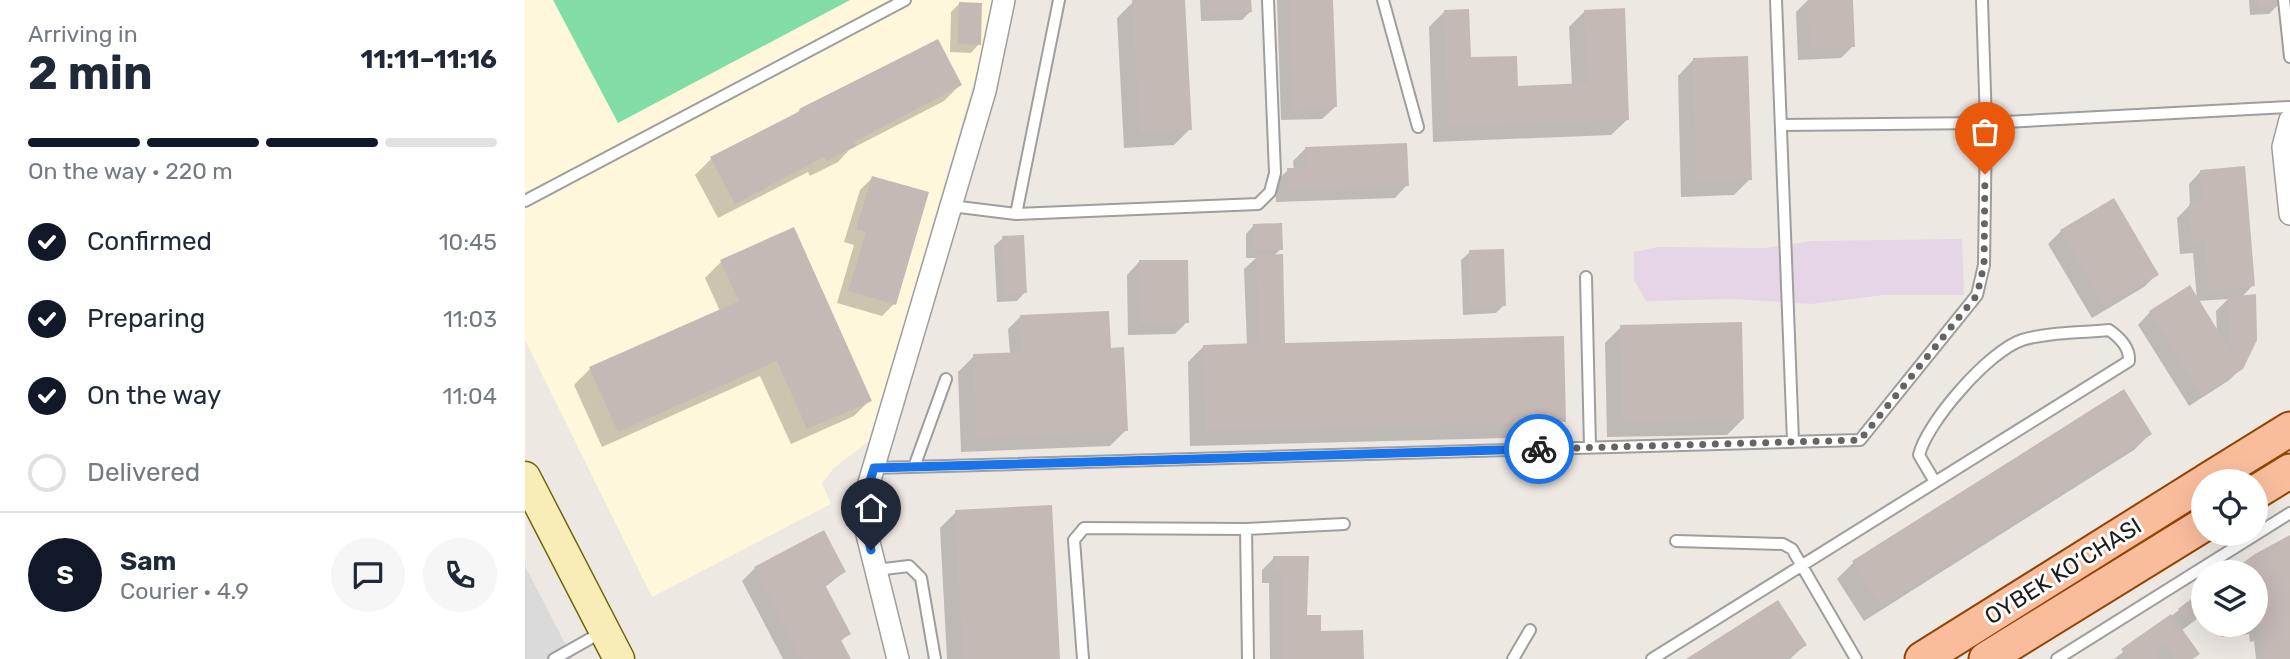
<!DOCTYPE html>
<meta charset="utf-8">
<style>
:root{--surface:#fff;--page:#f6f6f7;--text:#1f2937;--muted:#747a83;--line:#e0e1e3;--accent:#111827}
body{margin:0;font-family:Rubik,sans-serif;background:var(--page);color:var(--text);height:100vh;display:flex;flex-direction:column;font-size:26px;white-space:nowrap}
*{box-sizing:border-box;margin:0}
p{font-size:23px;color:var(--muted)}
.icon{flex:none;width:38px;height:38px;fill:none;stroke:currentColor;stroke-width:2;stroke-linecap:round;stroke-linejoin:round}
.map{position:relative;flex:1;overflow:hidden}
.sheet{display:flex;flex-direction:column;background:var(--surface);width:525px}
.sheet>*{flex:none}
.tools{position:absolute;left:1666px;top:469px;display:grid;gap:14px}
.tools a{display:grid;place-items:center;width:77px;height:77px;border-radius:50%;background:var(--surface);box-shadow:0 7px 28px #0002;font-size:35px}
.pin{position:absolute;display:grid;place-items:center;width:60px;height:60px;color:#fff;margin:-72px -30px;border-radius:50% 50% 50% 0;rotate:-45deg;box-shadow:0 0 7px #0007}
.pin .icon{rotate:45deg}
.courier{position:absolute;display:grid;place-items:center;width:70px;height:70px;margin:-35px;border:5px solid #1a73e8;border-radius:50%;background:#fff;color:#222;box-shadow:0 2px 9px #0007}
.headline em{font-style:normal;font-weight:700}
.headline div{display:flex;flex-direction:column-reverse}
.headline{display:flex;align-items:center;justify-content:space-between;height:119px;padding:0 28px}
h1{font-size:46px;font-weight:700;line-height:52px}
.bar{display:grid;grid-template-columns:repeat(4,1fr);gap:10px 7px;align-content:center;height:84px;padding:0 28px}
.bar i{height:9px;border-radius:5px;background:var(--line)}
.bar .selected{background:var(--accent)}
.bar p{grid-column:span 4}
.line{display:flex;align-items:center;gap:18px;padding:0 28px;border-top:2px solid var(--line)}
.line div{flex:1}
.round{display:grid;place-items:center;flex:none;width:74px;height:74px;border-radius:37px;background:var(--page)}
ol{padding:0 28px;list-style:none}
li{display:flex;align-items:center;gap:21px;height:77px}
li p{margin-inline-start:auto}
li .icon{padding:7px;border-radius:50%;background:var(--accent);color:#fff;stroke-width:4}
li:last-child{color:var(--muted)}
li i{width:38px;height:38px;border:4px solid var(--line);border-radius:50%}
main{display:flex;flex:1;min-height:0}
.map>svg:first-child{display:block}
.residential{fill:#dbdada}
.industrial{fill:#e6d5e7}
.education{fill:#fef7db}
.pitch{fill:#82dca6}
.shadow{fill:#0003;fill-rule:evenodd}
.building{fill:#c5b9b6}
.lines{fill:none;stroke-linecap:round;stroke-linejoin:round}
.lane-casing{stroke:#9e9e9e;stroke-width:14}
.street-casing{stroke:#9e9e9e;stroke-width:24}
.secondary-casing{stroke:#706507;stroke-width:33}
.primary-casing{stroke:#924404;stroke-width:37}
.lane{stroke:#fff;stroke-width:10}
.street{stroke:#fff;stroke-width:21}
.secondary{stroke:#f8edb7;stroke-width:30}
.primary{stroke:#f9bd9c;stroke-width:33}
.done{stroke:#666462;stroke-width:7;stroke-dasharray:0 12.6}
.route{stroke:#1a73e8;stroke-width:9}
.labels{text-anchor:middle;stroke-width:6;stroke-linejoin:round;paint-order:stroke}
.street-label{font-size:23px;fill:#1d1d1d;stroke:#fff}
</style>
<main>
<section class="sheet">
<div class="headline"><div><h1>2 min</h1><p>Arriving in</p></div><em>11:11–11:16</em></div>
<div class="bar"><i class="selected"></i><i class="selected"></i><i class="selected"></i><i></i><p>On the way · 220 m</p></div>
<ol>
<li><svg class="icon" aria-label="check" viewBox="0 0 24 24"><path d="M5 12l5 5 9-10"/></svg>Confirmed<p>10:45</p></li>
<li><svg class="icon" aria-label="check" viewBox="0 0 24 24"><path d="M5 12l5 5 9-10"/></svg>Preparing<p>11:03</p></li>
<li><svg class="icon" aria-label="check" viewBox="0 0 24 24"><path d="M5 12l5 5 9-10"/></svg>On the way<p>11:04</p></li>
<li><i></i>Delivered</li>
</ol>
<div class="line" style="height:126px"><b class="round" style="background:var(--accent);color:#fff">S</b><div><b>Sam</b><p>Courier · 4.9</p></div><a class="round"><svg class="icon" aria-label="chat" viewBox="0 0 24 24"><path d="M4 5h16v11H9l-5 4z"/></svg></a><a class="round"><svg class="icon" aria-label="phone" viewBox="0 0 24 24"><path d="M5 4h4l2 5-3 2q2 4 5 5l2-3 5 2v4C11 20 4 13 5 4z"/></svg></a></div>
</section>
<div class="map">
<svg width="1765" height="659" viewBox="0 0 1765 659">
<rect width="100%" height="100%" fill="#eee8e3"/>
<path class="residential" d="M0,566L48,659H0Z"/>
<path class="industrial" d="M1437,239L1439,295H1359L1286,304L1209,299L1121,301L1109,280V252L1133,247L1240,248L1287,241Z"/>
<path class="education" d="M0,0H467L458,51L345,440L309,468L297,483L306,504L127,597L0,340Z"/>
<path class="pitch" d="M28,0H325L93,123Z"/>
<path class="shadow" d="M658,0L665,129L649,145L599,148L592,18L608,2Z
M675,0H725V12L717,20L676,21Z
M752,0H806L810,107L797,119L756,120Z
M1283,0H1326L1328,46L1316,58L1273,60L1271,12Z
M1724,0H1752V6L1744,14L1725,15Z
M434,4L454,44L446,53L425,52L426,12Z
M920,11L945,59L991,87L1047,85L1044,27L1060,11L1103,119L1086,135L908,142L904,27Z
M1169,59L1225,179L1209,195L1156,197L1153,76Z
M435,85L419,101L324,150L313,162L285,176L283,172L193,218L170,175L186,159L268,116L275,110Z
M781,148L882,185L870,198L751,202L750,182L763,170H769L768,161Z
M1676,171L1728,285L1717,297V368L1703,381L1664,406L1613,325L1625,312L1672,300L1668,253L1655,254L1652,218L1665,205L1664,184ZM1703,299L1691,311L1692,334L1672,301Z
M347,178L369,304L357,316L312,303L329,245L319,242L335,190Z
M729,225L756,249L748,256L759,344L1039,421L1023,437L665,446L663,362L679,346L722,345L719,269L731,258H721V234Z
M1536,231L1632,274L1619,287L1567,318L1523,244Z
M478,238L500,292L492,301L472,302L469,246Z
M945,252L979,305L971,313L938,315L936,260Z
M196,262L345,400L329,416L266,444L235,376L77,447L49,385L65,369L195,311L180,278Z
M614,262L662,322L650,334L603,335L602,275Z
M496,316L584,347L601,430L585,446L436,452L433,372L449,356L485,354L483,329Z
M1096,327L1218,419L1202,435L1082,437L1080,343Z
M1625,434L1609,450L1339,621L1312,579L1328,563Z
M431,512L533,659H422L415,528Z
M1765,537V659H1731L1729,641L1725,642L1724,634L1696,637L1695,625H1731V572H1708L1731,555Z
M782,557L780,616L795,633L837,659H745L744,583H737V570L749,558Z
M230,568L319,572L299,588L323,634L315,642L324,659H258L217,581Z
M1678,592V614L1656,631L1668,659H1589Z
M1280,645L1265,659H1164Z"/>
<path class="building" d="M607,0H660L667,130L615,132Z
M683,0H726L727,12L684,13Z
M764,0H808L812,107L768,109Z
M1283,0H1328L1330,47L1285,48Z
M1732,0H1754V6L1733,7Z
M434,2L457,3L456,45L433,44Z
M1100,8L1104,120L924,126L919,10L944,9L946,57L992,56L993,86L1063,83L1059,10Z
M413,39L437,85L329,142L331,146L302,161L299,157L210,204L185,157L275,111L274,109Z
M1223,56L1227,180L1172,181L1168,58Z
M882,143L884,186L763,190L762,168H781L780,147Z
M1720,166L1730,286L1684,290L1680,241L1667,242L1664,204L1678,203L1675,170Z
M347,176L404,192L371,305L323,291L341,232L331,229Z
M1589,198L1634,275L1580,306L1535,230Z
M757,223L758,250H729L728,224Z
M269,227L347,401L282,429L252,361L93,432L64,367L214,301L195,260Z
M499,235L502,293L480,294L477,236Z
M979,249L981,306L946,307L944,250Z
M758,254L760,343L1039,336L1041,422L681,431L678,345L734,343L731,255Z
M614,260H663L664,323H615Z
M1665,285L1706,352L1703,297L1731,294L1732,340L1718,369L1677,395L1624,311Z
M584,311L586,348L599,347L603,431L452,437L448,354L497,352L495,315Z
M1217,322L1219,419L1098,422L1095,325Z
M1599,389L1627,434L1356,606L1327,561Z
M527,505L535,659H438L430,510Z
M299,530L321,572L299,583L326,634L316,640L326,659H277L229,567Z
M1765,535V659H1739L1737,626L1704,629V625H1731V572H1705L1730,554Z
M748,556H784L782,615H796V631L838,630L839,659H757L756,571H749Z
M1678,590V614L1665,624L1653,609Z
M1253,600L1282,645L1260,659H1161Z
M1646,614L1675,654L1668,659H1650L1640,644L1629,652L1634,659H1603L1596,649Z"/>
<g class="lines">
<g class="lane-casing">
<path id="lane" d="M858,0L893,127
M1251,0L1268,441
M1759,0L1765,57
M1256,125L1461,123L1765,107
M0,201L380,0
M426,206L491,214L733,204L745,192L750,173L743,0
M491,214L534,0
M1061,277L1065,447
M389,467L421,379
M349,468L1335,440L1452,295L1459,265L1461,123L1457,0
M721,529L723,659
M1151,541L1258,544L1267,549L1331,659
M351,570L384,566L396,578L410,659
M29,659L77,632
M558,659L549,540L559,528L721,529L819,524
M988,659L1005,630
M1127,659L1604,361C1605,348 1594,337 1584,330C1557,333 1523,332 1497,340C1464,351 1402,422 1394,455L1410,482
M1532,659L1765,513"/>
</g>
<g class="street-casing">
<path id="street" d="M1765,120L1758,147L1765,214
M373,659L336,510L460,91L479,0"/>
</g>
<g class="secondary-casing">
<path id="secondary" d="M0,477L94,659"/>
</g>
<g class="primary-casing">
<path id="primary" d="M1681,481L1765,429
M1731,492L1765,471
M1397,659L1678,483
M1461,659L1678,525"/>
</g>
<use href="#lane" class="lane"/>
<use href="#street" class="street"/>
<use href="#secondary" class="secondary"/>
<use href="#primary" class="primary"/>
</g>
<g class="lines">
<path class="done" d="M1014,449L1335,440L1452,295L1459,265L1460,174"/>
<path class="route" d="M346,550L336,510L349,468L1014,449"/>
</g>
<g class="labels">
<g class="street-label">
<text transform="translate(1538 571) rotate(-32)" y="8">OYBEK KO‘CHASI</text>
</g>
</g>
</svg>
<div class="tools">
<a><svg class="icon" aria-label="locate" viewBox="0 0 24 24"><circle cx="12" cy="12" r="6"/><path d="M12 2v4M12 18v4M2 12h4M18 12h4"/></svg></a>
<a><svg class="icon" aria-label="layers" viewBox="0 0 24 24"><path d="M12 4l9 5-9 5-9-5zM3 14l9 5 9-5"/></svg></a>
</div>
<div class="pin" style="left:1460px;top:174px;background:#ea580c"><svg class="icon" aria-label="bag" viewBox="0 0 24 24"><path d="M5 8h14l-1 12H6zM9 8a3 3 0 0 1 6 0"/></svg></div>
<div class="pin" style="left:346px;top:550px;background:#1f2937"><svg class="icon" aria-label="home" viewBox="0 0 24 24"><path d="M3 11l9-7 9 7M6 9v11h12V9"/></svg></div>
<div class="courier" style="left:1014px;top:449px"><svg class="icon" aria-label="bike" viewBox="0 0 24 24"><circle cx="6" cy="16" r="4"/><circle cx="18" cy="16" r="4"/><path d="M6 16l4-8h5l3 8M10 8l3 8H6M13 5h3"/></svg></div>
</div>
</main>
